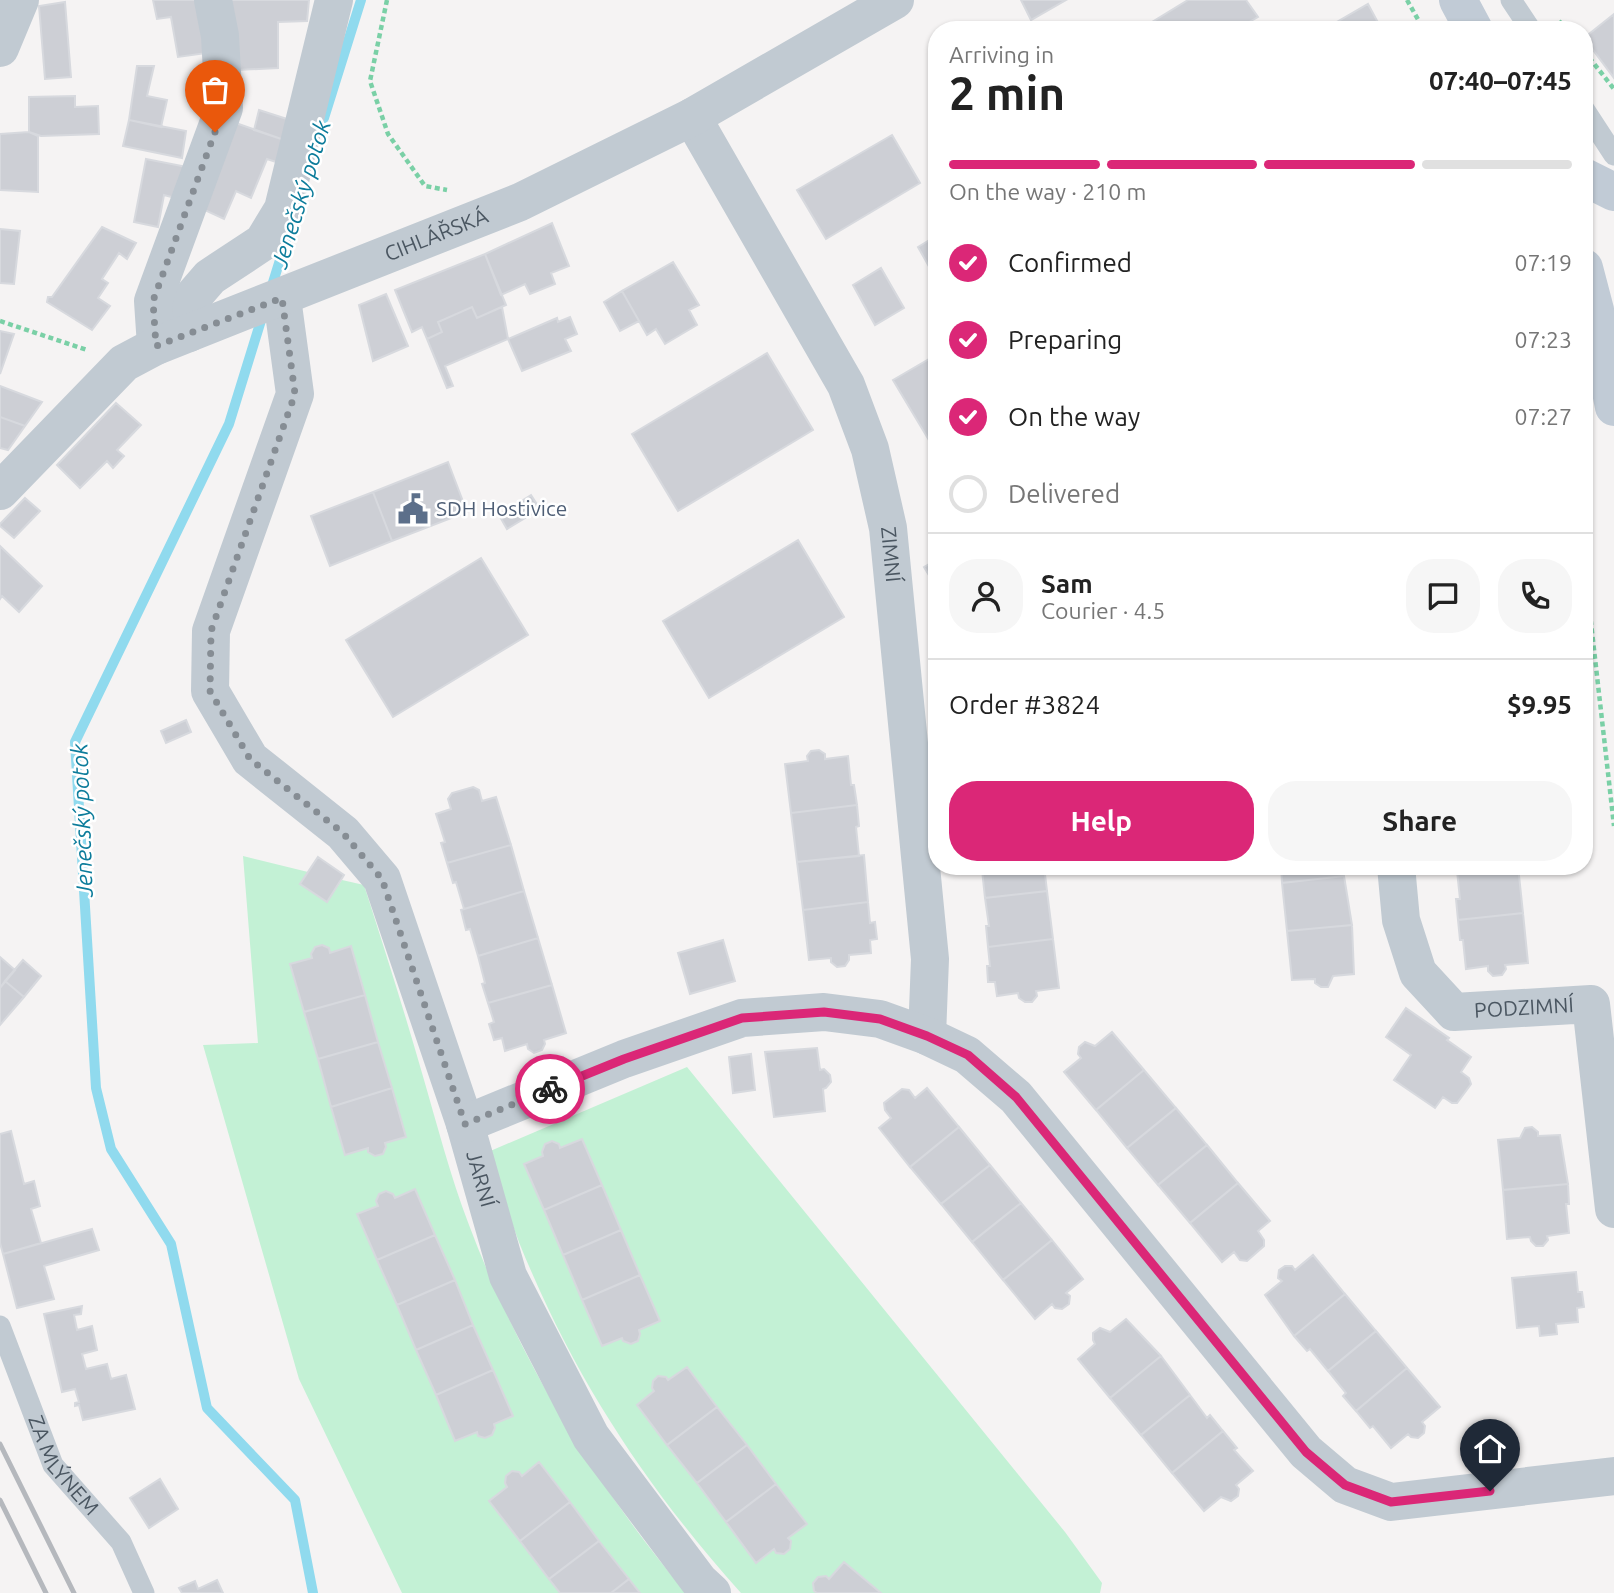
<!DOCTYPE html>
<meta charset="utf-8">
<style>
:root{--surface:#fff;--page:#f6f6f6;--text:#222;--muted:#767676;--line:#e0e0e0;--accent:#db2777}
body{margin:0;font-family:Ubuntu,sans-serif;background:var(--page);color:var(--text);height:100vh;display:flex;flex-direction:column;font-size:26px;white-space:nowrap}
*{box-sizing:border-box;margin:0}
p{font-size:23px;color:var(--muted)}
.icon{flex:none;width:38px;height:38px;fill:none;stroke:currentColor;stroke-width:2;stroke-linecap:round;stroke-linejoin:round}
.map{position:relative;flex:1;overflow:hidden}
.drawer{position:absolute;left:928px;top:21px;width:665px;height:854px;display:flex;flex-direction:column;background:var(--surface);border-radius:28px;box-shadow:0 2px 5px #0004}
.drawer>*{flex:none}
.pin{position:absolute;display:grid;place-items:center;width:60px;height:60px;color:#fff;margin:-72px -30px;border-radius:50% 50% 50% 0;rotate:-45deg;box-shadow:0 0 7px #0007}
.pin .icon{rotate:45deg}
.courier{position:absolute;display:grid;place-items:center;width:70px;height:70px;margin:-35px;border:5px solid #db2777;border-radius:50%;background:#fff;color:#222;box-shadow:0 2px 9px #0007}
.summary em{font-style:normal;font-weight:700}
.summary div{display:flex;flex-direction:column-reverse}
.summary{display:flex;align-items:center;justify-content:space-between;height:119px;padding:0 21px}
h1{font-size:46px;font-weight:700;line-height:52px}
.bar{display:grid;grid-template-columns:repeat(4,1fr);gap:10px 7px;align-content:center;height:84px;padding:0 21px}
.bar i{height:9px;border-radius:5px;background:var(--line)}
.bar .selected{background:var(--accent)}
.bar p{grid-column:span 4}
.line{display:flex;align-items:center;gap:18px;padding:0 21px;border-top:2px solid var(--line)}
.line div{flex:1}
.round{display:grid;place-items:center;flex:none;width:74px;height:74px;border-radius:28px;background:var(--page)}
ol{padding:0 21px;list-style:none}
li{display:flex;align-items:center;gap:21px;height:77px}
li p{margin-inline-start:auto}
li .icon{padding:7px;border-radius:50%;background:var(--accent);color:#fff;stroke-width:4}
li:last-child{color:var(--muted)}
li i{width:38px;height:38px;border:4px solid var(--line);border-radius:50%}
.primary-button{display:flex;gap:14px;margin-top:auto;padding:14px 21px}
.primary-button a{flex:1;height:80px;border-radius:28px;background:var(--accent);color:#fff;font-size:28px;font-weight:700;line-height:80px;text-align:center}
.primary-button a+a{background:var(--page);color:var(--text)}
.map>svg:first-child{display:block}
.green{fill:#c3f1d5}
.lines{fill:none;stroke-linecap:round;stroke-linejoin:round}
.stream{stroke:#90daee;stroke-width:10}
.building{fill:#cdcfd5;stroke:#d7d9de;stroke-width:2}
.path{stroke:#7ad0a6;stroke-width:4.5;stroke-dasharray:5 3.5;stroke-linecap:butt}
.lane{stroke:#c1cad2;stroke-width:21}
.street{stroke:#c1cad2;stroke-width:38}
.secondary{stroke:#c1cbd6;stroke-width:38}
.rail{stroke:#b5b8bd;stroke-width:5}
.done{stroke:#868d94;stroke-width:7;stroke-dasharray:0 12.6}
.route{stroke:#db2777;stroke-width:9}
.labels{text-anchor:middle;stroke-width:5;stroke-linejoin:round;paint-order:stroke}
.street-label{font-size:21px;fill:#4a5661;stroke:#fff}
.service-label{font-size:21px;fill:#4e5e75;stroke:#fff;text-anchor:start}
.water-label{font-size:23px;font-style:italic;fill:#0c7c9b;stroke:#fff}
</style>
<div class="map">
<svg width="1614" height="1593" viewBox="0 0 1614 1593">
<rect width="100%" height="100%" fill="#f5f3f3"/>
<path class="green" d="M243,856L308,872L300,884L327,902L342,880L364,885C384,948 404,1010 422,1073C437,1124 450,1176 469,1225C520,1360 593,1482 686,1593H402L299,1379L203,1045L258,1043Z
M687,1067L1065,1532L1102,1583L1100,1593H741C654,1496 584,1393 532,1273C514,1234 502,1193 488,1152Z"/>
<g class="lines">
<path class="stream" d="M324,118L361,0
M270,292L289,231
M263,314L229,424L75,742L96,1088L111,1149L171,1244L207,1408L295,1500L313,1593"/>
</g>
<path class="building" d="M153,0H202L207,53L178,57L171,17L157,19Z
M230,0H309L307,21L278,22V68L237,70Z
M1021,0H1066L1031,20Z
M1188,0H1246L1258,17L1235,30H1139Z
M65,2L71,77L45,79L39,6Z
M1368,4L1382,30H1323Z
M1614,14V78L1584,38Z
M137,66H154L147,96L167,100L161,127L129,120Z
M75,96V107L98,106L99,134L41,136L29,132V97Z
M259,110L290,120L284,140L254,130Z
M129,120L186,131L182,158L123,146Z
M233,122L284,140L279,163L267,159L251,198L236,191L224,219L196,206Z
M29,132L38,136V192L0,190V134Z
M892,135L920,183L826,239L797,190Z
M146,159L187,167L179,199L164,195L158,227L134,222Z
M552,223L569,266L551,273L555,284L530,294L525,284L501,295L485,254Z
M102,227L136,243L127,259L119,253L102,279L108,283L98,298L110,306L92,330L47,302L48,297H52Z
M0,229L20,231L14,284L0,283Z
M936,236V279L918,247Z
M485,254L506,305L477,318L472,307L438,322L442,332L427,339L422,327L412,332L395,290Z
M673,262L699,305L689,310L697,325L665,344L656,329L647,335L622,291Z
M881,268L904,308L875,325L853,285Z
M622,291L639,321L620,331L604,302Z
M386,294L408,346L373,361L359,305Z
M472,307L477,318L502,307L508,339L445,366L453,386L447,388L427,339L442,332L438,322Z
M570,317L577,334L565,339L571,351L522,371L508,339L557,318L558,322Z
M0,331L14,334L0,374Z
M767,353L813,430L678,511L632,434Z
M936,355V452L893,380Z
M0,386L42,402L25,426L0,417Z
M116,403L141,425L117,450L124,456L113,468L107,461L80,488L57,465Z
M0,417L25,426L8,450L0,448Z
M448,462L467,512L392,541L373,492Z
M373,492L392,541L330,566L311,516Z
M531,495L540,509L507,529L499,515Z
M25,498L40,511L14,538L0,526V524Z
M798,540L844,617L709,698L663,621Z
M0,546L42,586L19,612L2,596L0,599Z
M481,558L528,635L393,717L346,640Z
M936,560V587L924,567Z
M186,720L191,732L166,743L161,731Z
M819,750L825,754V759L848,756L851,785H854L857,805L791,813L785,764L808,761L807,756L811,751Z
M473,787L479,790L482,801L496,797L511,845L447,863L441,843L445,842L436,814L451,809L448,799L452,793Z
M857,805L859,826L856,827L859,856L797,862L791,813Z
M511,845L524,891L464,909L456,882L453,883L447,863Z
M864,855L868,902L803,910L797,862Z
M318,857L344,875L327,902L300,884Z
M978,866H1044L1047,891L985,898L982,870H979Z
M1281,866H1343L1344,876L1282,883Z
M1501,866H1518L1523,913L1458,920L1456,899H1460L1457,871Z
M1344,876L1352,925L1287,931L1282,883Z
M524,891L538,938L478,956L470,929L466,930L461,910Z
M1047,891L1053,939L988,947L986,926H989L985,898Z
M868,902L870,923L875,922L877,939L870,940L871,953L849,955V960L845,966L837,967L831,962V958L809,960L803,910Z
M1523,913L1528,963L1505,965L1506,969L1502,975L1493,976L1488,971V966L1466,969L1463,940H1460L1458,920Z
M1352,925L1354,974L1333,976L1328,987H1321L1315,983V979L1292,980L1287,931Z
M538,938L552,985L488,1003L482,984L485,983L478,956Z
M1053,939L1059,988L1036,991L1037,996L1032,1002H1025L1019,998L1018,993L997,996L995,982H988L987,966H990L988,947Z
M723,940L735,981L690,994L678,953Z
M322,945L329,948L330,953L351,946L365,995L304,1012L290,964L312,958L311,954L315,947Z
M0,957L15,970L0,988Z
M23,960L41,976L24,997L5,981Z
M5,981L24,997L0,1025V988Z
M552,985L566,1033L544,1040L545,1044L542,1050L534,1053L528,1049L527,1044L505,1051L502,1038L494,1040L489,1024L494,1022L488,1003Z
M365,995L378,1042L318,1059L304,1012Z
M1406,1008L1449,1038L1447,1040L1471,1057L1461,1072L1469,1078L1471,1084L1457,1103H1452L1443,1097L1435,1108L1394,1080L1411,1055L1386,1037Z
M1112,1032L1144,1070L1096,1110L1064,1072L1081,1058L1078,1054L1079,1047L1085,1042L1095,1046Z
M378,1042L392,1088L331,1107L318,1059Z
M817,1048L820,1070L824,1069L830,1075L831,1082L826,1088L823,1089L825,1111L774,1117L765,1052Z
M751,1054L755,1090L733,1093L729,1057Z
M1144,1070L1176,1108L1127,1148L1096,1110Z
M392,1088L406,1137L385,1143L386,1147L383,1154L375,1156L368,1152V1148L345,1155L331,1107Z
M927,1088L959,1127L910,1167L879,1128L891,1118L885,1110L884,1103L902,1089L909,1090L915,1098Z
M1176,1108L1207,1145L1158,1185L1127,1148Z
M959,1127L990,1165L941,1204L910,1167Z
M1532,1127L1538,1132V1136L1560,1135L1568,1184L1503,1190L1498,1140L1520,1138L1525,1128Z
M11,1131L24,1184L34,1181L40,1206L31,1209L41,1243L3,1254L0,1243V1134Z
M582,1139L602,1185L544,1210L524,1164L543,1156L542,1152L545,1144L552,1141L559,1144L560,1148Z
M1207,1145L1238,1183L1190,1223L1158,1185Z
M990,1165L1021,1203L972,1242L941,1204Z
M1238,1183L1270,1221L1258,1231L1264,1240V1246L1247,1261L1240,1260L1234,1252L1222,1262L1190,1223Z
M1568,1184L1569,1204H1566L1569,1233L1547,1236L1548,1240L1543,1246H1536L1531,1241L1530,1237L1507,1239L1503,1190Z
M602,1185L621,1230L563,1255L544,1210Z
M415,1189L435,1235L377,1260L357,1214L378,1206L376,1201L379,1194L386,1191L393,1194L395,1198Z
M1021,1203L1052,1240L1003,1280L972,1242Z
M92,1229L99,1250L44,1266L54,1299L17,1308L3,1254Z
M621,1230L640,1275L582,1300L563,1255Z
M435,1235L455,1280L397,1305L377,1260Z
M1052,1240L1083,1279L1066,1293L1070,1296L1069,1304L1062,1309L1055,1308L1052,1304L1035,1319L1003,1280Z
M1313,1255L1345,1294L1294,1336L1265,1295L1282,1281L1278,1278L1279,1270L1285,1266H1292L1295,1270Z
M1576,1272L1578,1292H1582L1584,1307L1577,1308L1578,1322L1556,1324L1557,1334L1540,1336L1539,1326L1517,1328L1512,1278Z
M640,1275L660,1321L639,1330L640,1334L638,1341L631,1344L623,1341L622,1338L602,1346L582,1300Z
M455,1280L473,1325L416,1350L397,1305Z
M1345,1294L1376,1331L1328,1371L1310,1349L1307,1351L1294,1336Z
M82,1306L81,1314L74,1315L77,1330L92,1326L97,1350L82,1354L86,1369L107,1364L111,1379L126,1375L135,1409L83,1420L79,1405L75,1406V1403L79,1402L75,1389L62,1392L44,1314Z
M1126,1319L1161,1356L1110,1398L1078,1359L1095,1344L1093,1340V1333L1100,1328L1110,1332Z
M473,1325L493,1370L436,1395L416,1350Z
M1376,1331L1407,1368L1356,1411L1343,1396L1346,1393L1328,1371Z
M1161,1356L1190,1395L1141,1435L1110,1398Z
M687,1367L717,1407L667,1445L637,1405L654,1391L652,1388L653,1381L658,1376L666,1377L668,1380Z
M1407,1368L1440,1407L1422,1422L1425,1426L1424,1433L1418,1438L1411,1437L1408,1434L1391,1448L1373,1426L1370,1428L1356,1411Z
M493,1370L513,1416L494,1424L495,1428L492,1435L485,1438L478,1436L477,1432L455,1441L436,1395Z
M1190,1395L1207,1418L1210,1415L1223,1431L1172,1473L1141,1435Z
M717,1407L747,1445L697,1483L667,1445Z
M1223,1431L1237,1448L1234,1450L1253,1471L1236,1485L1239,1489L1238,1496L1231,1501L1221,1497L1204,1511L1172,1473Z
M747,1445L776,1484L726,1522L697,1483Z
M539,1462L570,1502L520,1541L489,1501L507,1487L505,1483L506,1476L512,1471L519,1472L522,1476Z
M160,1479L178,1509L149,1528L130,1498Z
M776,1484L807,1524L788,1538L791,1541L790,1549L784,1554L776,1553L774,1549L756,1563L726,1522Z
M570,1502L599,1541L549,1579L520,1541Z
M599,1541L629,1579L611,1593H560L549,1579Z
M844,1562L881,1593H817L814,1591L813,1583L818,1577L826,1576L829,1579Z
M629,1579L640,1593H611Z
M217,1580L223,1593H182L179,1588L195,1581L198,1589Z"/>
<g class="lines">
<path class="path" d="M387,0L370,81L388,134L425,186L447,190
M1407,0L1424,30
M1559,21L1567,30
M1584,51L1614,89
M0,321L87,350
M1584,561L1614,826"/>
<g class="lane">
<path d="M1511,0L1531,30"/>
<path d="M1584,109L1614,155"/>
<path id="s1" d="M0,1326L53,1465L121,1542L144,1593"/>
</g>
<g class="street">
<path d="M0,48L20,0"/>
<path id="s2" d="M692,117L846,385L870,449L888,528L930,959L927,1036"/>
<path id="s3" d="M282,298L295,394L211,631L210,691L250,759L343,833L382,879L465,1124L508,1276L591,1437L699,1581L712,1593"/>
<path d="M189,333L191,299L210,277L263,242L283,209L334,0"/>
<path d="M156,346L153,301L224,108L220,36L213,0"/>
<path id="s4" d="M0,491L124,363L156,346L520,202L692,117L895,0"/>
<path id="s5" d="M1396,866L1401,920L1418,973L1454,1012L1591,1004L1614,1209"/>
<path d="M465,1124L624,1059L742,1018L824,1012L880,1019L927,1036L967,1055L1016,1097L1306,1452L1345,1485L1391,1502L1614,1476"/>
</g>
<path class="secondary" d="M1458,0L1474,30
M1584,177L1614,192
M1584,268L1595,310L1614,407"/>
<path class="rail" d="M0,1444L74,1593
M0,1500L46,1593"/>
</g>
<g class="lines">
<path class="done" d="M215,132L153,301L156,346L282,298L295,394L211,631L210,691L250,759L343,833L382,879L465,1124L550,1089"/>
<path class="route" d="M550,1089L624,1059L742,1018L824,1012L880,1019L927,1036L968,1055L1016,1097L1306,1452L1345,1485L1391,1502L1490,1491"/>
</g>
<defs>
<g id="civic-bare" transform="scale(2.415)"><path d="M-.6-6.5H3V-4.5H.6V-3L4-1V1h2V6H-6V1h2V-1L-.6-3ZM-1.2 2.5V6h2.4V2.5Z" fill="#5c6f8a" stroke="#fff" stroke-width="2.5" paint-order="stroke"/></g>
</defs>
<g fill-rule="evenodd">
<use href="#civic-bare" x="413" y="509"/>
</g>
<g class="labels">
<g class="street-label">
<text dy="7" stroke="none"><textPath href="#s4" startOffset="516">CIHLÁŘSKÁ</textPath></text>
<text dy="7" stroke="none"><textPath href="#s2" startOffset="485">ZIMNÍ</textPath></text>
<text dy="7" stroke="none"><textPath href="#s5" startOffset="233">PODZIMNÍ</textPath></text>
<text dy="7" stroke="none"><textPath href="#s3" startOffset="982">JARNÍ</textPath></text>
<text dy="7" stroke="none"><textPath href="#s1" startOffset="154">ZA MLÝNEM</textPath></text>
</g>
<g class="service-label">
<text x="436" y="516">SDH Hostivice</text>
</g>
<g class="water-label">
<text transform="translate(301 194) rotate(-73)" y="8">Jenečský potok</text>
<text transform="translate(82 820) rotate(-92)" y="8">Jenečský potok</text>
</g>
</g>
</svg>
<div class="pin" style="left:215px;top:132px;background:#ea580c"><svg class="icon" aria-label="bag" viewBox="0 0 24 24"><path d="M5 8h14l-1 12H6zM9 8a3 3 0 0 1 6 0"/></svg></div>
<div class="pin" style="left:1490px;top:1491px;background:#1f2937"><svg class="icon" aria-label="home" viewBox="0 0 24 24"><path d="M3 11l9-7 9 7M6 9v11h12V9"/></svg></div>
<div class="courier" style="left:550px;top:1089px"><svg class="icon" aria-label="bike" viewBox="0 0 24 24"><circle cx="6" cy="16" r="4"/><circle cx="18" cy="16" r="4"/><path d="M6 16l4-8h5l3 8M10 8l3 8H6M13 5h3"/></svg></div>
<section class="drawer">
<div class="summary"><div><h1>2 min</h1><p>Arriving in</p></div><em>07:40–07:45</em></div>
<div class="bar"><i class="selected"></i><i class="selected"></i><i class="selected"></i><i></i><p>On the way · 210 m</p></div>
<ol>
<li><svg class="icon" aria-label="check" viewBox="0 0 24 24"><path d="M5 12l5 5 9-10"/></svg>Confirmed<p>07:19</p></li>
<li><svg class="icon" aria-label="check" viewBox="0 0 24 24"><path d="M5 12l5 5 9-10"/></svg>Preparing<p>07:23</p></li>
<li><svg class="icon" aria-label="check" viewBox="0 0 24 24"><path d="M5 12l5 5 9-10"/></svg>On the way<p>07:27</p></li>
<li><i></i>Delivered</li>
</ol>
<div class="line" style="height:126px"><a class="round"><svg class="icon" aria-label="person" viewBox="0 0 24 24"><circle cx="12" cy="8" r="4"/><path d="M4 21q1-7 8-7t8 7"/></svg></a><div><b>Sam</b><p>Courier · 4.5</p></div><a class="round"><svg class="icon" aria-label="chat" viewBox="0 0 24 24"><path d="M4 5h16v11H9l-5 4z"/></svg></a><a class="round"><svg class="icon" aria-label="phone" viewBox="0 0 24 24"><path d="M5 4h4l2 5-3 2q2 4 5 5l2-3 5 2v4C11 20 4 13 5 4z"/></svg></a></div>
<div class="line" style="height:91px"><div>Order #3824</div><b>$9.95</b></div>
<div class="primary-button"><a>Help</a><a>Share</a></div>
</section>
</div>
